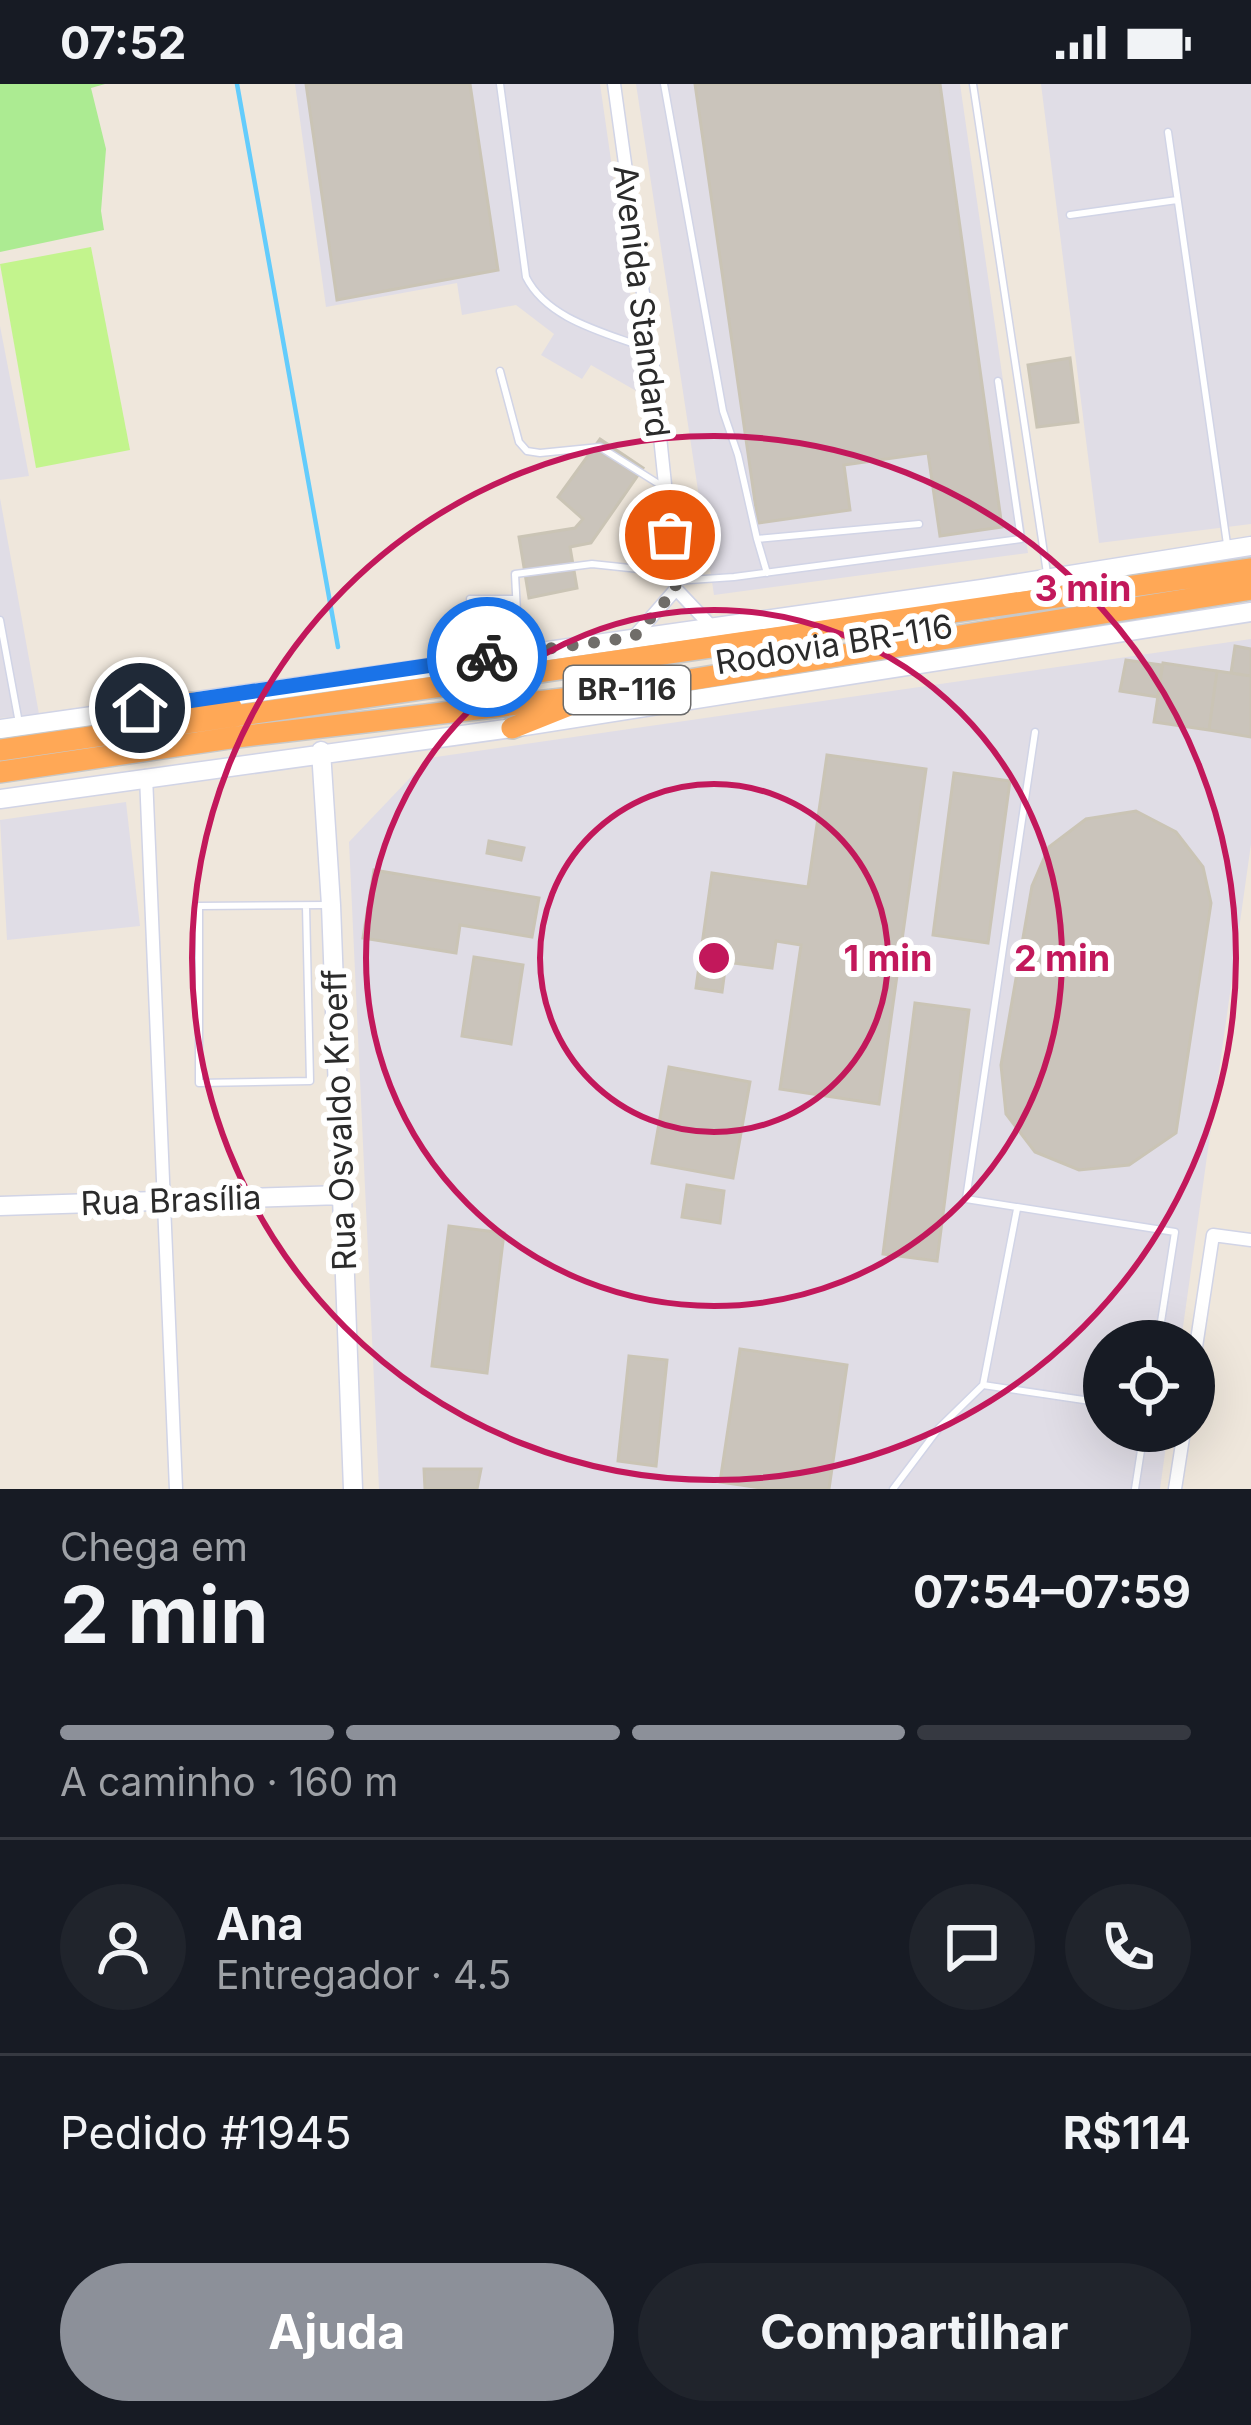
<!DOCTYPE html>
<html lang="pt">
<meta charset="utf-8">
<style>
:root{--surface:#171b24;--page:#20242c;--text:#f1f3f6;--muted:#9ea1a6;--line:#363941;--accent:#8c9099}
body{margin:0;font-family:Inter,sans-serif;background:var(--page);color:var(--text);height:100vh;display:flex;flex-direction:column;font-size:45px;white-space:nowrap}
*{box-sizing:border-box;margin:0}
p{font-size:39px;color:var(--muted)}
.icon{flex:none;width:66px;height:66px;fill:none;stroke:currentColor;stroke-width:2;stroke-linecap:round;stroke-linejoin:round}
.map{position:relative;height:1405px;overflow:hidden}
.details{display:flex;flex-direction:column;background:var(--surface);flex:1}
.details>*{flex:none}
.tools{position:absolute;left:1083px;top:1236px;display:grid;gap:24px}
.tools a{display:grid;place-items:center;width:132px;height:132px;border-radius:50%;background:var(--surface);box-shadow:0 12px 48px #0002;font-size:60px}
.pin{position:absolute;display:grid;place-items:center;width:102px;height:102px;color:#fff;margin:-51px;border:6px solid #fff;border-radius:50%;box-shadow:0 3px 12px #0007}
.courier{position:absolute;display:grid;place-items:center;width:120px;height:120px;margin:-60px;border:9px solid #1a73e8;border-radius:50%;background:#fff;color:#222;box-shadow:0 3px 15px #0007}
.headline em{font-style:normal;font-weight:700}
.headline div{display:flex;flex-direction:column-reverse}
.headline{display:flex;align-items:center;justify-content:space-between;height:204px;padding:0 60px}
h1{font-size:78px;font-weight:700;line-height:90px}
.bar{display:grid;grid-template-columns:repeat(4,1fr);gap:18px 12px;align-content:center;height:144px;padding:0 60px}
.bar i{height:15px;border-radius:9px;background:var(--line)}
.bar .active{background:var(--accent)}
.bar p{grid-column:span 4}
.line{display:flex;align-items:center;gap:30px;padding:0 60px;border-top:3px solid var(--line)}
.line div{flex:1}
.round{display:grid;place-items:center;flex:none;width:126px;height:126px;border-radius:63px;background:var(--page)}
.action{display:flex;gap:24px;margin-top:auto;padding:24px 60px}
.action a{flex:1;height:138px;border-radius:72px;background:var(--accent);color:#fff;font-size:48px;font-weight:700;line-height:138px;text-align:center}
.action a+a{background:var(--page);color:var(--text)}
.status{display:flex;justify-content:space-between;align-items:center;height:84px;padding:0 60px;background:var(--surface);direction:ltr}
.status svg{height:33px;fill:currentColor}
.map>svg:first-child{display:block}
.industrial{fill:#e0dde6}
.green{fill:#aceb92}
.pitch{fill:#c3f48d}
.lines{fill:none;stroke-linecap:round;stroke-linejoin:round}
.stream{stroke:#63ccfc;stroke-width:4.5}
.building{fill:#cac4bb;stroke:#cac4b5;stroke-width:3}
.lane-casing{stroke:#d1d4e6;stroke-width:9}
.street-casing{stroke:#d1d4e6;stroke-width:15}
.secondary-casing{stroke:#d1d4e6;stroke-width:21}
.highway-casing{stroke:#c8c8c8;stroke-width:24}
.lane{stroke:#fff;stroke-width:6}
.street{stroke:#fff;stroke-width:12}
.secondary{stroke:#fff;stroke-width:18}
.highway{stroke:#ffa856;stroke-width:21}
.done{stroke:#706d69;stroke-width:12;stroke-dasharray:0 21.6}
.route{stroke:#1a73e8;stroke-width:15}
.ring{fill:none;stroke:#c2185b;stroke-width:6}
.labels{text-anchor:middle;stroke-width:12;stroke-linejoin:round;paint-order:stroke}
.shield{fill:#fff;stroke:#6b6b6b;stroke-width:3}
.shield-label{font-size:30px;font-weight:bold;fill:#2b2b2b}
.street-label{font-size:33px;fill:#2b2b2b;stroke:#fff}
.centre{fill:#c2185b;stroke:#fff;stroke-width:6}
.ring-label{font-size:36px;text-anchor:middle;font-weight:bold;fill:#c2185b;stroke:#fff;stroke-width:12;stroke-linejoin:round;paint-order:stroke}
</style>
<div class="status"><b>07:52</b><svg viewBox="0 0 49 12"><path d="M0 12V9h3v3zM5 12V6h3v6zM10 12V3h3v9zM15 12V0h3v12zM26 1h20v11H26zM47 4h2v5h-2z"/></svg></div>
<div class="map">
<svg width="1251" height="1405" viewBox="0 0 1251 1405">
<rect width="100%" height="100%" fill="#efe7dc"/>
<path class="industrial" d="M295,0H600L645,312L591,281L582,295L541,271L554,250L516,221L462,231L457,199L326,223Z
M636,0H960L1028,469L714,511Z
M1041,0H1251V440L1099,459Z
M0,242L29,392L0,396Z
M0,414L39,630L0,634Z
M1251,555V760L1181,1257H1104V1347H1168L1160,1405H379L349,758L429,674Z
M126,718L140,842L7,856L0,736Z"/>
<path class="green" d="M0,0H105L91,4L106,65L101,127L104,146L0,168Z"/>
<path class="pitch" d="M91,163L130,366L36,384L0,180Z"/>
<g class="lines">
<path class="stream" d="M237,0L338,563"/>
</g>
<path class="building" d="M306,0H470L498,186L337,216Z
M695,0H940L1002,443L940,452L928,369L844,381L850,426L758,439Z
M1070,274L1078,338L1037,343L1028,281Z
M600,355L643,384L591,459L570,463L577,504L529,514L519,453L575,444L583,435L558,413Z
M1235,562L1251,565V592L1231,589Z
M1126,576L1162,581L1158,613L1120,607Z
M1163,579L1217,587L1209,646L1154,638Z
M1217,587L1251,592V653L1209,646Z
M827,671L926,685L879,1020L780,1005L801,861L776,857L772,884L726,878L722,908L696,904L712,789L808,803Z
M954,689L1010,697L988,859L933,851Z
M1136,727L1176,748L1203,783L1211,819L1176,1049L1129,1081L1079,1086L1035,1068L1006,1030L1001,981L1032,802L1049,763L1086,735Z
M489,757L524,764L521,776L487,769Z
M374,786L539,814L532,853L460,841L456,869L363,854Z
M474,873L523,881L511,960L462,952Z
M915,919L969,926L937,1177L883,1170Z
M669,983L750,998L733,1094L652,1079Z
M687,1101L724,1107L720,1139L682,1133Z
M449,1142L504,1149L487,1289L432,1282Z
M740,1265L847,1281L829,1405H768L720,1398Z
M629,1272L667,1276L656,1382L618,1377Z
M424,1385H481L477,1405H425Z"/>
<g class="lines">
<g class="lane-casing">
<path id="lane" d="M500,0L526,193C548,237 608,249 651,266
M664,0L723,327L738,371L757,455
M973,0L1047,489
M1168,48L1227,460
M1070,131L1177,116
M500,287L519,358L527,367L540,369L600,363L662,402
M767,489L757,455L919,440
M470,515H516
M0,536L19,639
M519,566L515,490L592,480L639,485L675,497L734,493L1021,455L998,297
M1035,648L966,1115L1175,1148L1158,1257
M306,822L310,997L199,999V822L327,821
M983,1301L1104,1319
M893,1405L939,1344L983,1301L1017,1125
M1135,1405L1144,1347"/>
</g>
<g class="street-casing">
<path id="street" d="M614,0L651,267L676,505L711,542
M634,553L676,505
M146,692L176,1405
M1194,1276L1213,1151L1251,1156
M1175,1405L1184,1347"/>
</g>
<g class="secondary-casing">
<path id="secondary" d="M0,645L982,505L1251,462
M321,667L331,821L353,1405
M0,715L512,644L1251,528
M0,1122L342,1111"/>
</g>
<g class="highway-casing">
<path id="highway" d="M179,618L231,623
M512,644L567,622
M0,666L1251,485
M0,688L237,653L596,611L1251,505"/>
</g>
<use href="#lane" class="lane"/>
<use href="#street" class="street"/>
<use href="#secondary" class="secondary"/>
<use href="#highway" class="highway"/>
</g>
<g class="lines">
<path class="done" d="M487,573L634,553L676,505L670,451"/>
<path class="route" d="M140,624L487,573"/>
</g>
<g class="ring">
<circle cx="714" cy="874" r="174"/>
<circle cx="714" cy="874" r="348"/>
<circle cx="714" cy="874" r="522"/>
</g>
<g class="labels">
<rect class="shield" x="564" y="582" width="126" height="48" rx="9"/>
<g class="shield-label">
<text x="627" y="616">BR-116</text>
</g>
<g class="street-label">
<text transform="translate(642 217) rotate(83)" y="12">Avenida Standard</text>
<text transform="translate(834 560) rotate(-9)" y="12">Rodovia BR-116</text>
<text transform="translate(339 1036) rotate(-92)" y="12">Rua Osvaldo Kroeff</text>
<text transform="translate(171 1116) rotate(-2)" y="12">Rua Brasília</text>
</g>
</g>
<circle cx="714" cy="874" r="18" class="centre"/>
<g class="ring-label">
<text x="1083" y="517">3 min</text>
<text x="888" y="887">1 min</text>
<text x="1062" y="887">2 min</text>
</g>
</svg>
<div class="tools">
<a><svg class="icon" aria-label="locate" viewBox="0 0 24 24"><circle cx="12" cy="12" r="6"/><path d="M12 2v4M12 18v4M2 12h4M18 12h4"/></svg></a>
</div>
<div class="pin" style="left:670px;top:451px;background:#ea580c"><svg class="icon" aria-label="bag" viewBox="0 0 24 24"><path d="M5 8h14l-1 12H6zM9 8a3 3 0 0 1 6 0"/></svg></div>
<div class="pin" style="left:140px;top:624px;background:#1f2937"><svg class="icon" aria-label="home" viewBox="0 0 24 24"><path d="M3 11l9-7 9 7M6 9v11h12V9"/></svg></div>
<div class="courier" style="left:487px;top:573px"><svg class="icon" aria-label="bike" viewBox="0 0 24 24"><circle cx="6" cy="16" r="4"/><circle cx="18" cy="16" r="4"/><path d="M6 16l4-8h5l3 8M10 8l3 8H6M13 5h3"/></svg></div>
</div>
<section class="details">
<div class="headline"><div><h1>2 min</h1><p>Chega em</p></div><em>07:54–07:59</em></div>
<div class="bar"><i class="active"></i><i class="active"></i><i class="active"></i><i></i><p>A caminho · 160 m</p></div>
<div class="line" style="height:216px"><a class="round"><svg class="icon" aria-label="person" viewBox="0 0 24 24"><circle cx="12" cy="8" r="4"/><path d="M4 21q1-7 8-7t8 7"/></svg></a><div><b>Ana</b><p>Entregador · 4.5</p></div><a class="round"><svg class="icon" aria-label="chat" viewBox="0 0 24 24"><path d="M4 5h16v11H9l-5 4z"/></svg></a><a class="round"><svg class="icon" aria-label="phone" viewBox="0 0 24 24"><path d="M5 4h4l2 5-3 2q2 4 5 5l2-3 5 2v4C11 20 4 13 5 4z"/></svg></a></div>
<div class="line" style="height:156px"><div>Pedido #1945</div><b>R$114</b></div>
<div class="action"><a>Ajuda</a><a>Compartilhar</a></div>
</section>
